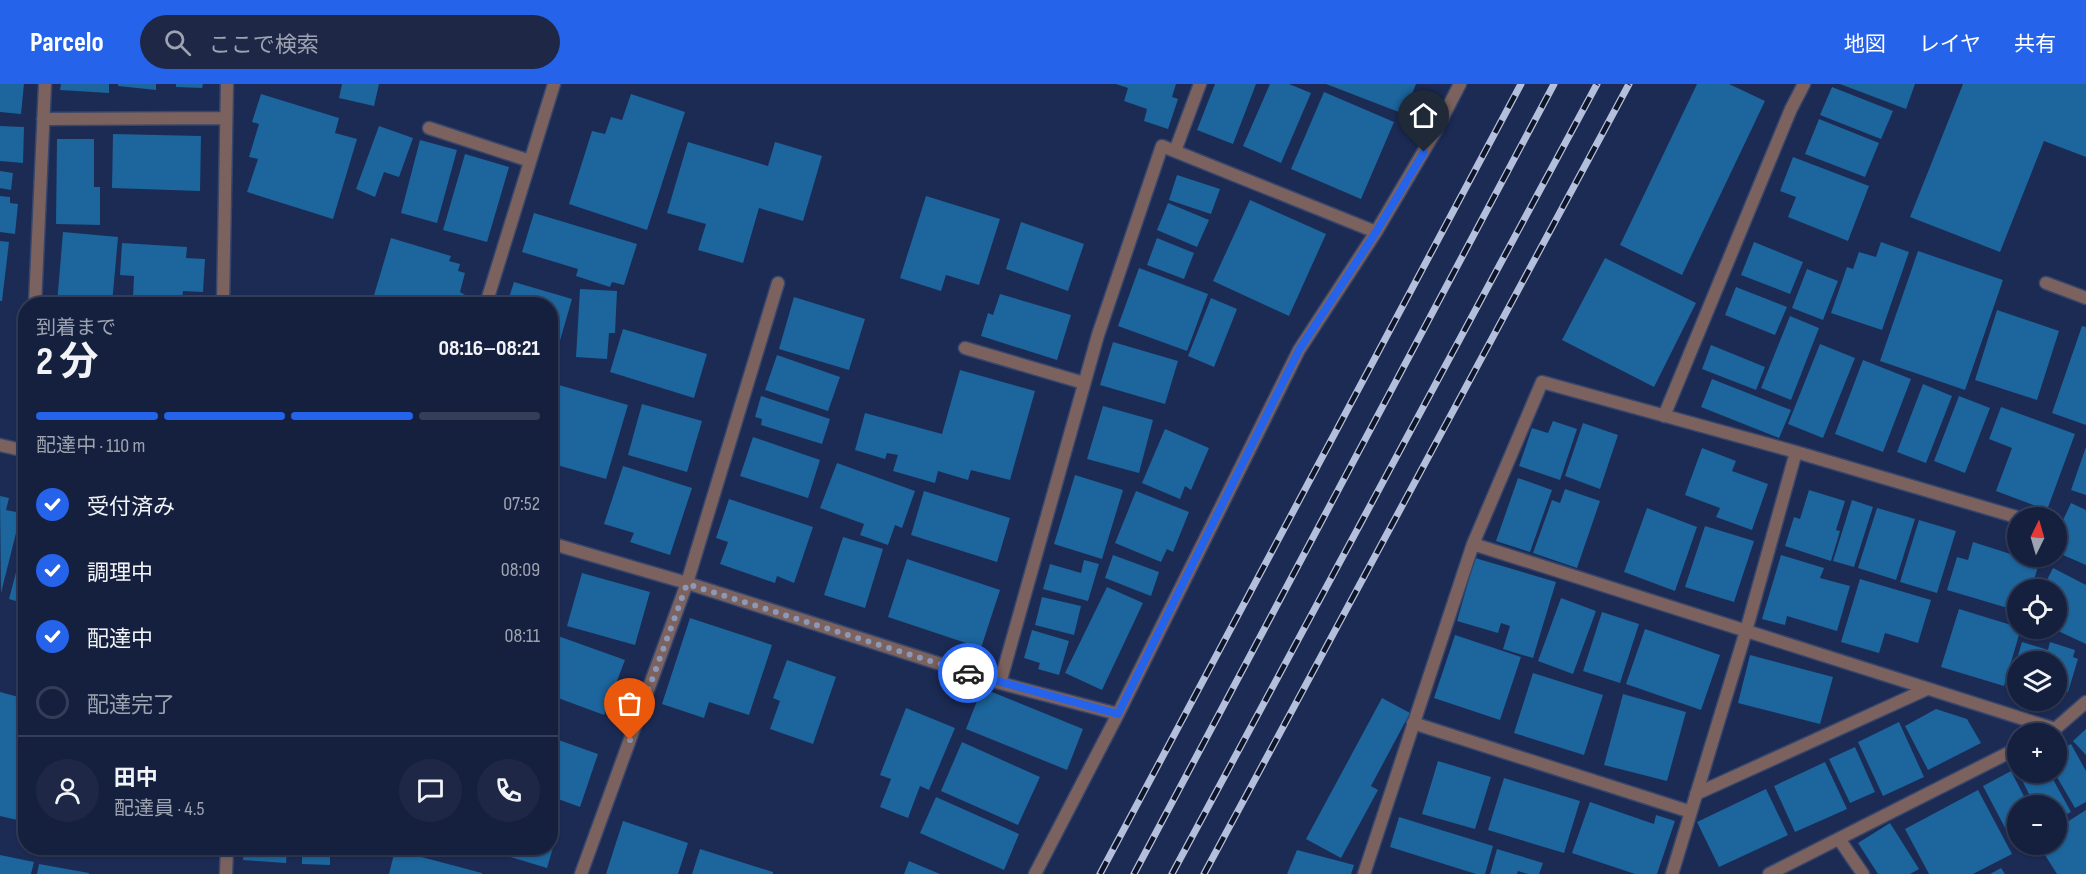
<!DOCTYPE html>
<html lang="ja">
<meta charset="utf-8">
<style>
:root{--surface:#15203f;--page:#1e2846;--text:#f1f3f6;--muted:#9da3b0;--line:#343e59;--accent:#2563eb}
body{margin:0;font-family:"Sofia Sans Condensed","Noto Sans JP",sans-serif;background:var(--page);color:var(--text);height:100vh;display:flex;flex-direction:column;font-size:22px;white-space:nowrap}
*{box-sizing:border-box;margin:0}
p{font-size:20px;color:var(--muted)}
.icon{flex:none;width:33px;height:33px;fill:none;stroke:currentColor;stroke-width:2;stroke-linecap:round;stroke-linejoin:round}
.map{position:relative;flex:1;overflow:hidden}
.drawer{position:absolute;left:18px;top:213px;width:540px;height:558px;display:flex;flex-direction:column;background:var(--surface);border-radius:24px;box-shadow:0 2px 4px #0004,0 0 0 2px var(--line)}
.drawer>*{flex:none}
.needle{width:39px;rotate:5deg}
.controls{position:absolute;left:2007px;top:423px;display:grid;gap:12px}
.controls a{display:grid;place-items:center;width:60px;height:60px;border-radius:50%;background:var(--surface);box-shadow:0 2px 4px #0004,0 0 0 2px var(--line);font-size:30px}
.pin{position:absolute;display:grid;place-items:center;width:51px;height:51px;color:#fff;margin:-62px -26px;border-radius:50% 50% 50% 0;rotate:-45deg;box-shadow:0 0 6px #0007}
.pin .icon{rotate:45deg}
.courier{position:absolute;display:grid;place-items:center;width:60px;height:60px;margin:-30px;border:4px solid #2563eb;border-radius:50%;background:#fff;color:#222;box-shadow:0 2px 8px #0007}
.head em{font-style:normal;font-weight:700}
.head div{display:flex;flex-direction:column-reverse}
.head{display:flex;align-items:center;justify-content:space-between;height:102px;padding:0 18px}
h1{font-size:39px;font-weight:700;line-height:45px}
.bar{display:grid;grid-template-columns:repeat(4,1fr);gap:9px 6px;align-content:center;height:72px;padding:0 18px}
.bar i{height:8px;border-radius:4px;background:var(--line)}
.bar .active{background:var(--accent)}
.bar p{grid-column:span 4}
.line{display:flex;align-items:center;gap:15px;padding:0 18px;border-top:2px solid var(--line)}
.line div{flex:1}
.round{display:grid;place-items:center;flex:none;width:63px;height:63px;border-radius:32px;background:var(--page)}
ol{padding:0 18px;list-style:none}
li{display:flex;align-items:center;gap:18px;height:66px}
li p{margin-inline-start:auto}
li .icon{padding:6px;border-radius:50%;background:var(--accent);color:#fff;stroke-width:4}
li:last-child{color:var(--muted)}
li i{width:33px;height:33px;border:3px solid var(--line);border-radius:50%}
header{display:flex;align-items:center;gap:36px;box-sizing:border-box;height:84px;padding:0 30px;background:var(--accent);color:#fff}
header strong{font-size:28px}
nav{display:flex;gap:33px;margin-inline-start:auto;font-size:21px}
.search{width:420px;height:54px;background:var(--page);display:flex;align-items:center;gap:15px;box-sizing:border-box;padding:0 21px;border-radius:33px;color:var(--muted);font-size:22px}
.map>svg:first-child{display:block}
.building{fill:#1c659d}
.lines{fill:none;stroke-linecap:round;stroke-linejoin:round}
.service-casing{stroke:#37466c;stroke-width:15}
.minor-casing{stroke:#37466c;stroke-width:15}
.service{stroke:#7c625e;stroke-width:12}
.minor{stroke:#7c625e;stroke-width:12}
.rail-casing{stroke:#b4bfdb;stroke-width:7}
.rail{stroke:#0e1528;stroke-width:4.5;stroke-dasharray:14;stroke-linecap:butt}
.done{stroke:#8b98b7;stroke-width:6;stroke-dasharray:0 10.8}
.route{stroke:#2563eb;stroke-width:8}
</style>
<header>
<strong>Parcelo</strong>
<div class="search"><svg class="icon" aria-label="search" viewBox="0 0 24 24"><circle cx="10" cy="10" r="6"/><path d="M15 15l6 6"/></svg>ここで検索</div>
<nav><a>地図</a><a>レイヤ</a><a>共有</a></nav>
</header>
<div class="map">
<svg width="2086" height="790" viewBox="0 0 2086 790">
<rect width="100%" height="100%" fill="#1c2b54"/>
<path class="building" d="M0,0H24L21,30L0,28Z
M61,0H109V9L60,6Z
M118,0H156V6L118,2Z
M176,0H203L202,4L176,3Z
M342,0H379L374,22L339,14Z
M1116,0H1176L1172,13L1178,15L1168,45L1144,37L1147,25L1124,17L1128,4Z
M1215,0H1256L1233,60L1197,46Z
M1270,0H1289L1311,9L1281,79L1243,62Z
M1326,0H1416L1404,30Z
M1697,0H1729L1765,17L1682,191L1620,161Z
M1840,0H1915L1906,25Z
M1963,0H2086V73L2044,57L2000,168L1910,133Z
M1832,3L1893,27L1881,55L1820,31Z
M1324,8L1394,38L1361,115L1291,85Z
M261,10L339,34L335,49L357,55L333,135L247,108L258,75L249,73L259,40L252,38Z
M631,10L685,28L647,146L569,120L592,47L605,50L611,33L622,36Z
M1819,35L1879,59L1865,93L1805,70Z
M0,42L24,43L23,79L0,77Z
M379,42L413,54L399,93L384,88L375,113L356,105Z
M113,50L201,52L200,107L112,104Z
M57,55H94V103H100V141L56,140Z
M420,56L457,66L437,139L401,129Z
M688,58L768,82L775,58L822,72L803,137L759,124L743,179L698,166L706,140L667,129Z
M465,70L509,83L487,158L443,146Z
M1793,73L1869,102L1848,157L1788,133L1796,113L1780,107Z
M0,87L13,89L11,106L0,104Z
M1177,91L1220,105L1211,130L1169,116Z
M0,112L10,113V119L18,120L15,150L0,148Z
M926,112L1000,135L979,201L946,191L941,207L900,194Z
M1250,116L1326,150L1289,232L1213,197Z
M1168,119L1209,136L1197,163L1157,146Z
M534,129L637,160L624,201L612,198L610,203L576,192L578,185L522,168Z
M1021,138L1084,160L1068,207L1006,185Z
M63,148L118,153L112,220H57Z
M391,154L451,172L449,177L460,180L458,187L465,189L460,208L465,211L462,220H381L372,218Z
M1157,154L1194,169L1184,195L1147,181Z
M0,157L9,158L2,217H0Z
M1754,158L1803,178L1790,210L1741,191Z
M1881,158L1909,168L1882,246L1831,229L1847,183L1853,185L1859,168L1876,173Z
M122,159L187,163L186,174L205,175L203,208L183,207L182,216L133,213L134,192L120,191Z
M1918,167L2003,196L1965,306L1880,277Z
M1605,174L1696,219L1654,303L1562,256Z
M1139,184L1208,210L1187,267L1118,242Z
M1807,185L1838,197L1823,236L1792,224Z
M514,198L572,215L559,260L550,257V220H507Z
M1736,203L1787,223L1775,251L1725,231Z
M580,205L617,207L615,249H609L607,275L576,273Z
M1000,210L1071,231L1057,276L981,252L988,229L993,231Z
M247,213L305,219V220H247Z
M794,213L865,235L849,286L779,265Z
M1211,214L1237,225L1214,283L1188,272Z
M1997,226L2059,247L2037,316L1975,296Z
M1790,232L1819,244L1791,316L1761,304Z
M2082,242L2086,243V341L2052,329Z
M623,245L707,270L694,314L610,288Z
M1113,258L1178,277L1165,320L1100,301Z
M1820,260L1855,274L1823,354L1788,340Z
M1711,261L1765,283L1756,306L1702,285Z
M777,271L840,293L828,327L765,306Z
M1863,276L1911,295L1883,368L1835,350Z
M960,286L1035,307L1010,396L971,386L968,396L938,387L935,399L893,387L898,371L887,369L885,375L855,366L865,329L942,350Z
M1712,295L1791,326L1779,354L1701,323Z
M552,299L628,321L606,395L550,379Z
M1923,300L1952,312L1926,379L1897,368Z
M761,312L830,335L822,360L761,341L762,335L755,333Z
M1959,312L1990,324L1965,389L1934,377Z
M642,320L702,337L687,388L628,371Z
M1103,322L1153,336L1139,389L1087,375Z
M2001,323L2075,350L2047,426L1996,407L2012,364L1989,355Z
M1553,337L1577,345L1560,396L1519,382L1532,344L1548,349Z
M1583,339L1618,351L1600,405L1565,392Z
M1165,345L1209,364L1191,406L1185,402L1180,415L1142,399Z
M753,353L820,376L808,414L740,392Z
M2086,363V411L2071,406Z
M1702,364L1736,377L1732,387L1768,400L1752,446L1716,433L1720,424L1685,411Z
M837,379L915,407L902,444L895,441L888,461L860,451L864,440L820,424Z
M623,382L692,404L670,471L630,458L634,449L604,440Z
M1075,391L1123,406L1102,475L1054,460Z
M1518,394L1552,406L1530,468L1496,457Z
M1565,405L1600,417L1577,484L1533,469L1552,416L1560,419Z
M1809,406L1845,417L1836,446L1840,447L1831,477L1785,462L1794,433L1800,435Z
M924,407L1010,434L997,478L911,451Z
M1136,407L1189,428L1173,468L1167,465L1161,478L1115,459Z
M0,412L9,414L6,426L21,429L1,509Z
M729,415L813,443L794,499L777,492L775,499L720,480L728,458L716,454Z
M1852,416L1873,423L1854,483L1833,477Z
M2071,419L2086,426V481L2056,468V451Z
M1647,424L1697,443L1675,507L1624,488Z
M1877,424L1915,435L1896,496L1858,484Z
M1919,436L1956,447L1937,509L1900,498Z
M1705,442L1754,457L1734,518L1685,503Z
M843,453L883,465L865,524L824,511Z
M25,454H26V520L9,515Z
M1973,458L2039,479L2031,506H2018V527L1947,506L1957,473L1968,476Z
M1113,471L1159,488L1151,512L1105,494Z
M1781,471L1824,484L1820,494L1850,502L1837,547L1787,532L1785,541L1762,535Z
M1475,474L1556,498L1533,574L1503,565L1510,542L1501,539L1498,549L1457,537Z
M907,475L1000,506L981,564L888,533Z
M1084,476L1099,480L1088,517L1043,505L1050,480L1081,489Z
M2053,484L2086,501V560L2056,546V506H2042Z
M582,489L650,508L635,561L567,542Z
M1860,495L1931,516L1918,559L1885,549L1879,569L1841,558Z
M1107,503L1143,519L1102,606L1065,589Z
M1042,513L1081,522L1074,551L1035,541Z
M1561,514L1596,527L1573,590L1538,577Z
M1959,525L2021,544L2004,602L1941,583Z
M1602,528L1639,540L1620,599L1583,587Z
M690,534L772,561L749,631L709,618L704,634L662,620Z
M1645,545L1720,571L1701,626L1626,600Z
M1032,546L1069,557L1059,591L1038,585L1040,579L1024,574Z
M1455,551L1521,573L1500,636L1434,614Z
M558,552L625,576L604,631L550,611V573Z
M2022,558L2048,566L2050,558L2075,566L2073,573L2078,575L2068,608L2056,604V578H2018V593L2012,591Z
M1750,571L1833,593L1820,640L1738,619Z
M787,576L836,593L813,660L770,645L780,617L773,614Z
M1533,589L1603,611L1584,671L1514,649Z
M982,604L1083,645L1067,686L966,645Z
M0,608L26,615V738L0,732Z
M1623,610L1686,628L1667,697L1604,681Z
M1382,614L1410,629L1371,702L1378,706L1341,774L1306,755Z
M906,624L955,644L929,706L920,702L908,734L880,723L891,695L880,691Z
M1936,625L1967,635L1981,659L1928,686L1905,642Z
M1899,638L1924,693L1883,712L1858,658Z
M2086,645V671L2073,657Z
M550,653L598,670L580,723L550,712Z
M962,658L1040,693L1018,741L941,707Z
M2071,660L2086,687V718L2075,724L2054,688H2056V668Z
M1855,663L1875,708L1850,719L1829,675Z
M1438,677L1491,693L1475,745L1422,730Z
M1825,678L1847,725L1795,748L1774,702Z
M2011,687L2029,722H2018V751L2011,755L1983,702Z
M2018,688H2049L2071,728L2056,735V722H2035Z
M1504,694L1580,717L1564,769L1488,746Z
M1766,705L1788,751L1719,783L1697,738Z
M1978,706L2012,770L1973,790H1929L1905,745Z
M936,713L1019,750L1004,786L920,749Z
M1590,718L1654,740L1656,731L1675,737L1657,790H1635L1572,769Z
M2086,726V790H2057L2038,760H2056V745Z
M1399,733L1493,762L1485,790H1476L1390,763Z
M623,737L688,759L678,790H606Z
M1890,739L1919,785L1910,790H1878L1858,759Z
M550,744L558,747L547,784L504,771L506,764H550Z
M139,764H159L158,769Z
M244,764H287L286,779L243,776Z
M302,764H330V781L302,780Z
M472,764H497L495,771Z
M700,765L773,788V790H692Z
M1497,765L1543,779L1539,790H1528L1518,787L1517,790H1490Z
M395,766L482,789V790H389Z
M1297,766L1354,781L1351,790H1287Z
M0,771L34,778L31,790H0Z
M909,777L940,790H904Z
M39,780L89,789V790H37Z
M2001,784L2005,790H1990Z"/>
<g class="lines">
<g class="service-casing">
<path id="service" d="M429,44L530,77
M1175,67L1200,0
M2046,199L2086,214
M486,220L554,0
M1473,460L2055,645
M1413,639L1691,728
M2047,649L2055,645L2086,618
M1696,710L1927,605
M1839,755L1863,790
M1364,790L1473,460L1542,298L1796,368L2020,434
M1672,790L1746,547L1796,368
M1769,790L2018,664"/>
</g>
<g class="minor-casing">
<path id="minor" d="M43,35L226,34
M35,220L45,0
M223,220L227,0
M965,264L1084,299
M1664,332L1791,25L1804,0
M0,361L26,367
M550,459L687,499L1000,599L1118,630
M1000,599L1098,251L1162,62L1376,148
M226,790L227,764
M581,790L687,499L778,199
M1035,790L1118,630L1299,266L1376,148L1435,48L1460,0"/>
</g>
<use href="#service" class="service"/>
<use href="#minor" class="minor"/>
<g class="rail-casing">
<path id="rail" d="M1100,790L1521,0
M1134,790L1554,0
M1172,790L1597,0
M1204,790L1629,0"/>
</g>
<use href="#rail" class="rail"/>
</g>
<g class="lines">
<path class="done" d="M630,656L687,500L968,589"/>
<path class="route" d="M968,589L1118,630L1299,266L1376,148L1424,68"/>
</g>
</svg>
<div class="controls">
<a><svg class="needle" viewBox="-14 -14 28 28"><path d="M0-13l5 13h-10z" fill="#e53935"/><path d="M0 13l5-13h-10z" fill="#9da3b0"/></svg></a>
<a><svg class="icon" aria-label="locate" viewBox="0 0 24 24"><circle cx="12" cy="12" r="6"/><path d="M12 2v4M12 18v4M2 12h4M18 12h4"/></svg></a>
<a><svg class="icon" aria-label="layers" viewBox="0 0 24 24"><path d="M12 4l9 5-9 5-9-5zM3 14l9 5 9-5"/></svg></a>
<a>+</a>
<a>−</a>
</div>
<div class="pin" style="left:630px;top:656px;background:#ea580c"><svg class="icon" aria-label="bag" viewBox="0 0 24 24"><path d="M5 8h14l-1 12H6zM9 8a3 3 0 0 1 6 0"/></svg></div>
<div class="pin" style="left:1424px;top:68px;background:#1f2937"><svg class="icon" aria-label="home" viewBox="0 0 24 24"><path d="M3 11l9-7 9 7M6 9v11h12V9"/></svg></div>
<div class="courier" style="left:968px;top:589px"><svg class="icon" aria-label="car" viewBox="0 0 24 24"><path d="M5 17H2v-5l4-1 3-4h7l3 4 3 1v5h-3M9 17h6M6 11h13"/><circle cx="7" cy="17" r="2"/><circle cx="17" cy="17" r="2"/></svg></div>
<section class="drawer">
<div class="head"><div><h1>2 分</h1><p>到着まで</p></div><em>08:16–08:21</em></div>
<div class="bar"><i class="active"></i><i class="active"></i><i class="active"></i><i></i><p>配達中 · 110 m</p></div>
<ol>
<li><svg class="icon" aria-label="check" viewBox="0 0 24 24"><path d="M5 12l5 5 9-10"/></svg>受付済み<p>07:52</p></li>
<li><svg class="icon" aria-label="check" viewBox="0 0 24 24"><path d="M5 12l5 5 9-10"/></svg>調理中<p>08:09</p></li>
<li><svg class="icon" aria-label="check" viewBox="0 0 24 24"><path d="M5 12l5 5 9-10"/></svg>配達中<p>08:11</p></li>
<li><i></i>配達完了</li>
</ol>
<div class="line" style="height:108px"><a class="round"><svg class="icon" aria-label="person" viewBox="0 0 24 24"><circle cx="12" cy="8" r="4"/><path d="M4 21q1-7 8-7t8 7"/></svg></a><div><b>田中</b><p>配達員 · 4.5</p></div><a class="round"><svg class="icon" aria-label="chat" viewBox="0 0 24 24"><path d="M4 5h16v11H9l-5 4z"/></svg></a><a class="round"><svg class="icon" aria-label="phone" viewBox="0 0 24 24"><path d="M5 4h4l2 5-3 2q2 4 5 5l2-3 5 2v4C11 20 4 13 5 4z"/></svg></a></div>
</section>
</div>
